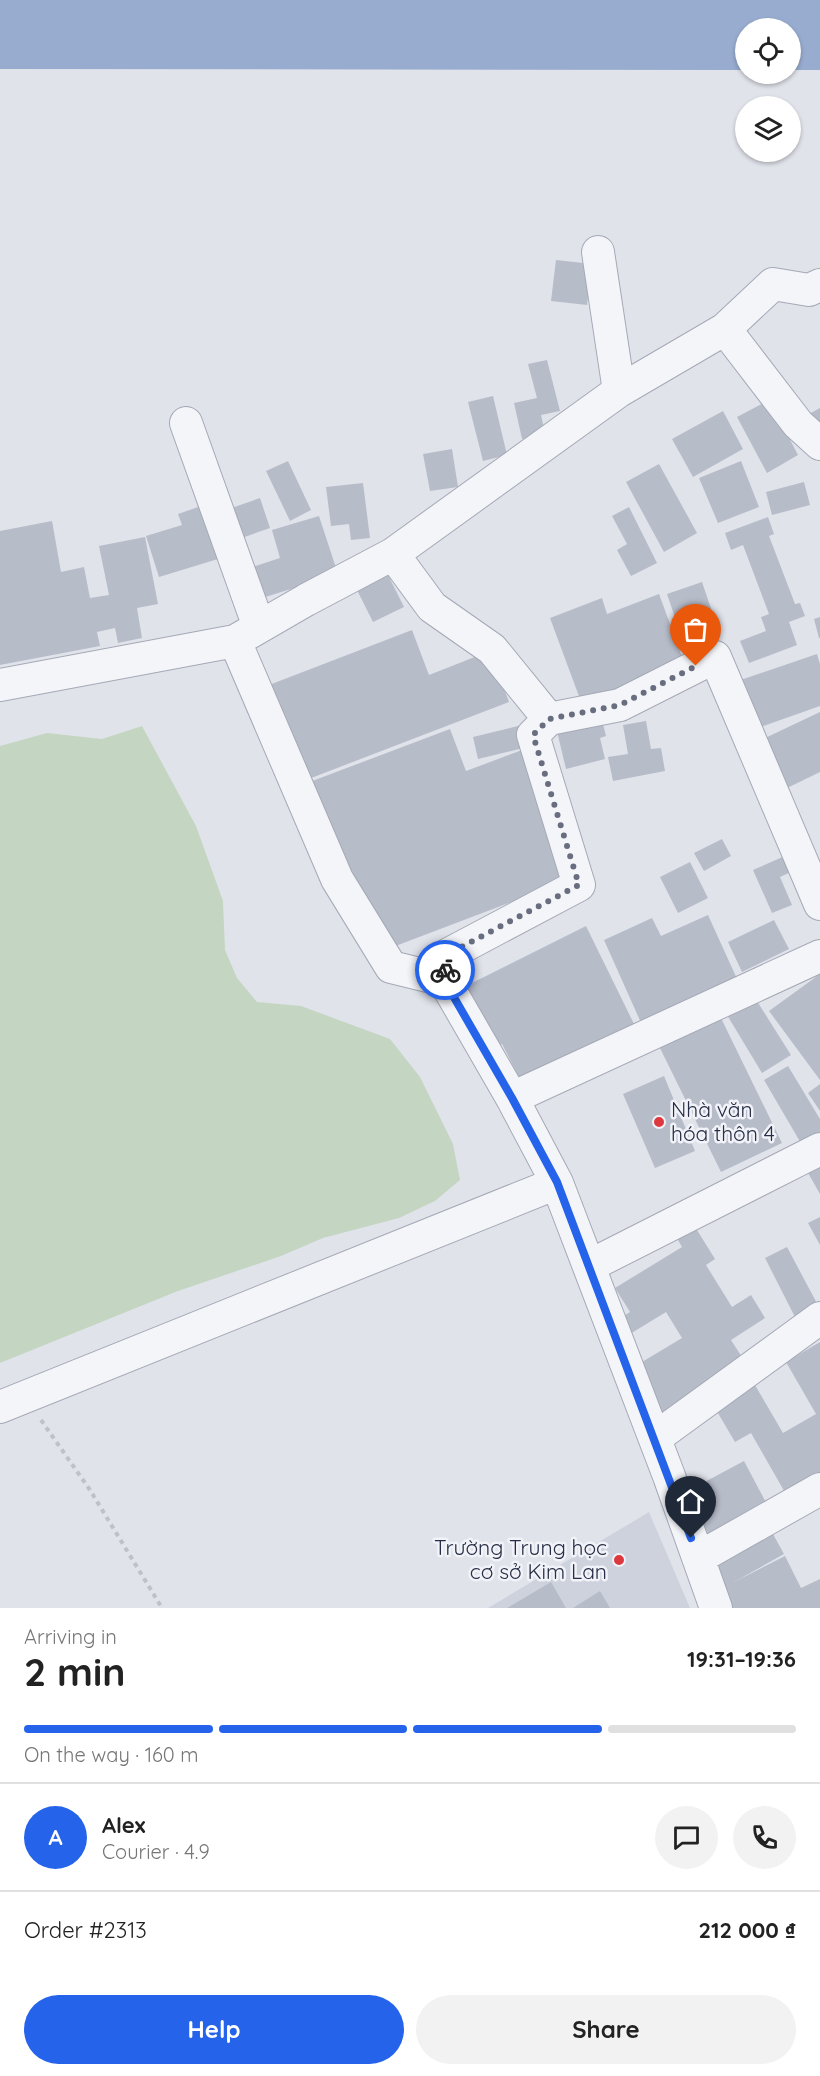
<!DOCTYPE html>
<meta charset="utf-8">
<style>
:root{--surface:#fff;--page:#f2f2f2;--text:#222;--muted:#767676;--line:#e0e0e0;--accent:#2563eb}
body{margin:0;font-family:Quicksand,sans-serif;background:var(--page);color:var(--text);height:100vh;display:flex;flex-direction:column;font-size:22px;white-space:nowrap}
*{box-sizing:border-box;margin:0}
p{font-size:20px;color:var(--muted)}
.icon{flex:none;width:33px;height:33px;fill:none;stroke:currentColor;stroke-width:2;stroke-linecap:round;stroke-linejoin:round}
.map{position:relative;height:1608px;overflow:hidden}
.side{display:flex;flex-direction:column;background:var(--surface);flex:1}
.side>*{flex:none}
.fabs{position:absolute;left:735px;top:18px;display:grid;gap:12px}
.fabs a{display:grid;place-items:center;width:66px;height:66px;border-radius:50%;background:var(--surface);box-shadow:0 2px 4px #0004;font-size:30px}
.pin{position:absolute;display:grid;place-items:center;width:51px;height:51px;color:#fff;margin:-62px -26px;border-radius:50% 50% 50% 0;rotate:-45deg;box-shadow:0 0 6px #0007}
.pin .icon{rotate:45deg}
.courier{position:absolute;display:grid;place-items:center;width:60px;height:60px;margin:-30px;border:4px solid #2563eb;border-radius:50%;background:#fff;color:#222;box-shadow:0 2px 8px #0007}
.overview em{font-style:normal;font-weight:700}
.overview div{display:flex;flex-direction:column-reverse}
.overview{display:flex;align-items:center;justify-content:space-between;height:102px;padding:0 24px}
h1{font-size:39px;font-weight:700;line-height:45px}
.bar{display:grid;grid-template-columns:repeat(4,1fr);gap:9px 6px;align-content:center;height:72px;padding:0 24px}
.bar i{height:8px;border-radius:4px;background:var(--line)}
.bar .on{background:var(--accent)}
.bar p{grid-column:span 4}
.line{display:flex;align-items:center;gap:15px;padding:0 24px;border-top:2px solid var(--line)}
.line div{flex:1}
.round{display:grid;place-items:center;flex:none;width:63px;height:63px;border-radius:32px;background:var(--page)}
.cta{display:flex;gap:12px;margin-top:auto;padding:12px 24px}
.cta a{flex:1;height:69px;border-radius:36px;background:var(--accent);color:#fff;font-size:24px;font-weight:700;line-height:69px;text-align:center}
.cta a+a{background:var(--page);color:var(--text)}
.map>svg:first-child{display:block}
.built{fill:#ced2dd}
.green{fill:#c4d6c1}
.water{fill:#98accf}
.building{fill:#b7bcc9}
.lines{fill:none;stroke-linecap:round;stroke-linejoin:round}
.minor-casing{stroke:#a5a9b6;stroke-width:34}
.path{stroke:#bfc1ca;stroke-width:4;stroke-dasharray:4.5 4.5;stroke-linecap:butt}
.minor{stroke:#f4f5f9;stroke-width:32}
.done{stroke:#686d7f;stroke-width:6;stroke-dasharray:0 10.8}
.route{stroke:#2563eb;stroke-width:8}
.poi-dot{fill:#dd383e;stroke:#f1f3f8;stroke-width:2}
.labels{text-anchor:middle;stroke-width:5;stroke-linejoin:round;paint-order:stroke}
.poi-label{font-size:21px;fill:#272e45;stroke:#f1f3f8;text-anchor:start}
</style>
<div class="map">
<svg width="820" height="1608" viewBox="0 0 820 1608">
<rect width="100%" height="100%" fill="#e1e3eb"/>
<path class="built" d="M649,1512L690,1608H488Z"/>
<path class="green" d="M142,726L196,826L223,901L225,950L237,978L257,1002L301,1006L390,1039L420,1077L453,1144L460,1180L435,1201L399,1218L323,1238L281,1256L178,1291L0,1363V746L47,733L102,739Z"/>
<path class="water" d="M0,0H820V70H791L790,28H746L745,70L0,69Z"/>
<path class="building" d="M556,260L592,264L587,305L551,301Z
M547,360L560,411L541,415L545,433L522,439L514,403L537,398L528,364Z
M493,396L507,455L483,461L468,402Z
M769,400L798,455L767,473L737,417Z
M820,408V439L807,415Z
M723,411L743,449L693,477L672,439Z
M452,449L458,487L430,491L423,454Z
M288,461L311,510L290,521L266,471Z
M741,461L759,507L718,523L699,478Z
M659,464L697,533L664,552L626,482Z
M804,482L810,505L772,515L766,492Z
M363,483L370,538L351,540L349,524L331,526L326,487Z
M260,498L270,528L233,541L223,511Z
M201,506L218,559L159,577L146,536L182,525L178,514Z
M629,507L657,563L631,576L617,550L627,544L612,516Z
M319,516L338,574L256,600L246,569L280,558L272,530Z
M768,517L774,534L769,536L795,604L800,603L805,616L789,622L797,645L749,663L740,641L766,631L761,617L769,614L743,545L731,550L725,533Z
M52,521L61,572L84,567L90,598L109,595L99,546L145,537L158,604L137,608L142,638L118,643L115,628L97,632L100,646L0,665V531Z
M385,569L404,607L373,622L354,584Z
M702,582L719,632L684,644L667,594Z
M659,594L687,670L602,702L599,692L580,699L550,618L602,598L607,614Z
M820,617V638H819L814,619Z
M412,630L429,675L490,651L509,702L306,780L269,685Z
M817,654L820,664V706L752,730L735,682Z
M600,712L606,736L600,738L605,759L566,769L555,723Z
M820,712V772L783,790L759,741Z
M646,721L651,749L661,748L665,771L613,781L608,757L628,754L623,725Z
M526,724L532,746L478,759L473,737Z
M450,729L466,771L522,750L572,879L385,950L307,783Z
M722,839L731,856L704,871L694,853Z
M787,855L793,871L780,877L792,905L772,913L753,870Z
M690,862L708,898L678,913L660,877Z
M708,915L738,981L642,1025L604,940L652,918L661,936Z
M774,920L789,949L742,972L728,942Z
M586,926L636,1028L523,1085L502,1044L497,1046L466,986Z
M820,974V1080L769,1011Z
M755,998L791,1055L762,1073L727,1015Z
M720,1016L782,1143L721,1172L659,1046Z
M788,1066L820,1119V1134L802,1145L764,1080Z
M664,1076L695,1151L655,1168L623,1094Z
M820,1084V1111L808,1093Z
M820,1155V1194L803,1164Z
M820,1217V1245L808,1223Z
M692,1222L715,1259L706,1265L732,1307L751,1295L765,1318L731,1340L747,1365L660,1418L637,1365L682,1338L666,1312L630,1334L620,1318L630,1312L615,1288L682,1247L674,1233Z
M787,1247L820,1309L797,1321L765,1258Z
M820,1342V1486L791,1503L751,1433L735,1442L715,1408L755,1385L783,1433L816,1414L786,1362Z
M744,1461L772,1514L714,1545L686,1492Z
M768,1525L784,1554L734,1582L785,1556L801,1588L820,1579V1608H731L707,1558Z
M551,1582L566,1608H507Z
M600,1591L610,1608H573Z"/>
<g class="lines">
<g class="minor-casing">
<path id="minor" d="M598,252L619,391
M725,329L798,424L820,444
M186,423L259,627
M393,554L432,607L492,649L549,719L620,705L715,657L820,904
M235,641L337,879L391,967L444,980L512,1098L557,1183L669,1476L716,1608
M0,685L235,641L306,600L393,554L619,391L725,329L773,284L809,290L820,285
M444,980L449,954L579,885L533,735L549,719
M512,1098L820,956
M589,1266L820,1149
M0,1407L557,1183
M655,1438L820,1318
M698,1558L820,1489"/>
</g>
<path class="path" d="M41,1420L90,1490L162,1608"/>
<use href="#minor" class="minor"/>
</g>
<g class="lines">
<path class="done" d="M445,970L448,954L579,885L533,735L549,719L620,705L696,666"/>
<path class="route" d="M445,970L444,980L512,1098L557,1182L691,1538"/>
</g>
<g class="poi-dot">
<circle cx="659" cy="1122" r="6"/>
<circle cx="619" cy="1560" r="6"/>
</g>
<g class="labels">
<g class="poi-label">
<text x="671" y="1117">Nhà văn<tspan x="671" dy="24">hóa thôn 4</tspan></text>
<text x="607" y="1555" text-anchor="end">Trường Trung học<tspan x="607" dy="24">cơ sở Kim Lan</tspan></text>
</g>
</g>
</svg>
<div class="fabs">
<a><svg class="icon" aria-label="locate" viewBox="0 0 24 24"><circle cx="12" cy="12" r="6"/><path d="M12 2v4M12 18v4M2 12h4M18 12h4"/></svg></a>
<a><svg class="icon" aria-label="layers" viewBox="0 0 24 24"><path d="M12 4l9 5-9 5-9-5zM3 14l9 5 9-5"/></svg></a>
</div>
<div class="pin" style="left:696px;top:666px;background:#ea580c"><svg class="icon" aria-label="bag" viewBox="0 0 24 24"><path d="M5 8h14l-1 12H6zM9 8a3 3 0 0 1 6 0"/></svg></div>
<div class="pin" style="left:691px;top:1538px;background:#1f2937"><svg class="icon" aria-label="home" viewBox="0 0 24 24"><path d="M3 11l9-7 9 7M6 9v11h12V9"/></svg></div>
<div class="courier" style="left:445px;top:970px"><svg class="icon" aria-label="bike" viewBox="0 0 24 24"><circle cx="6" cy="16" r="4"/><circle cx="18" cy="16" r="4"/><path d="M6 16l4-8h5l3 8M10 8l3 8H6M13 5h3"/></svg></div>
</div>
<section class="side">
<div class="overview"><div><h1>2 min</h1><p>Arriving in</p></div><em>19:31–19:36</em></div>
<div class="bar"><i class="on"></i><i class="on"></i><i class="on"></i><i></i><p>On the way · 160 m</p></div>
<div class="line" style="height:108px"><b class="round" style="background:var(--accent);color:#fff">A</b><div><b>Alex</b><p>Courier · 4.9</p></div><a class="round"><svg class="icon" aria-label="chat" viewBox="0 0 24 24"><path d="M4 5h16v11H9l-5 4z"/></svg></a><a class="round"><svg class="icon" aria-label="phone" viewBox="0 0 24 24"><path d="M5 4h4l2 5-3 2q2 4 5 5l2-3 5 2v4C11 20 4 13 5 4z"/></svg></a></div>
<div class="line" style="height:78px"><div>Order #2313</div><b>212 000 ₫</b></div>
<div class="cta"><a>Help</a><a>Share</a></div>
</section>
